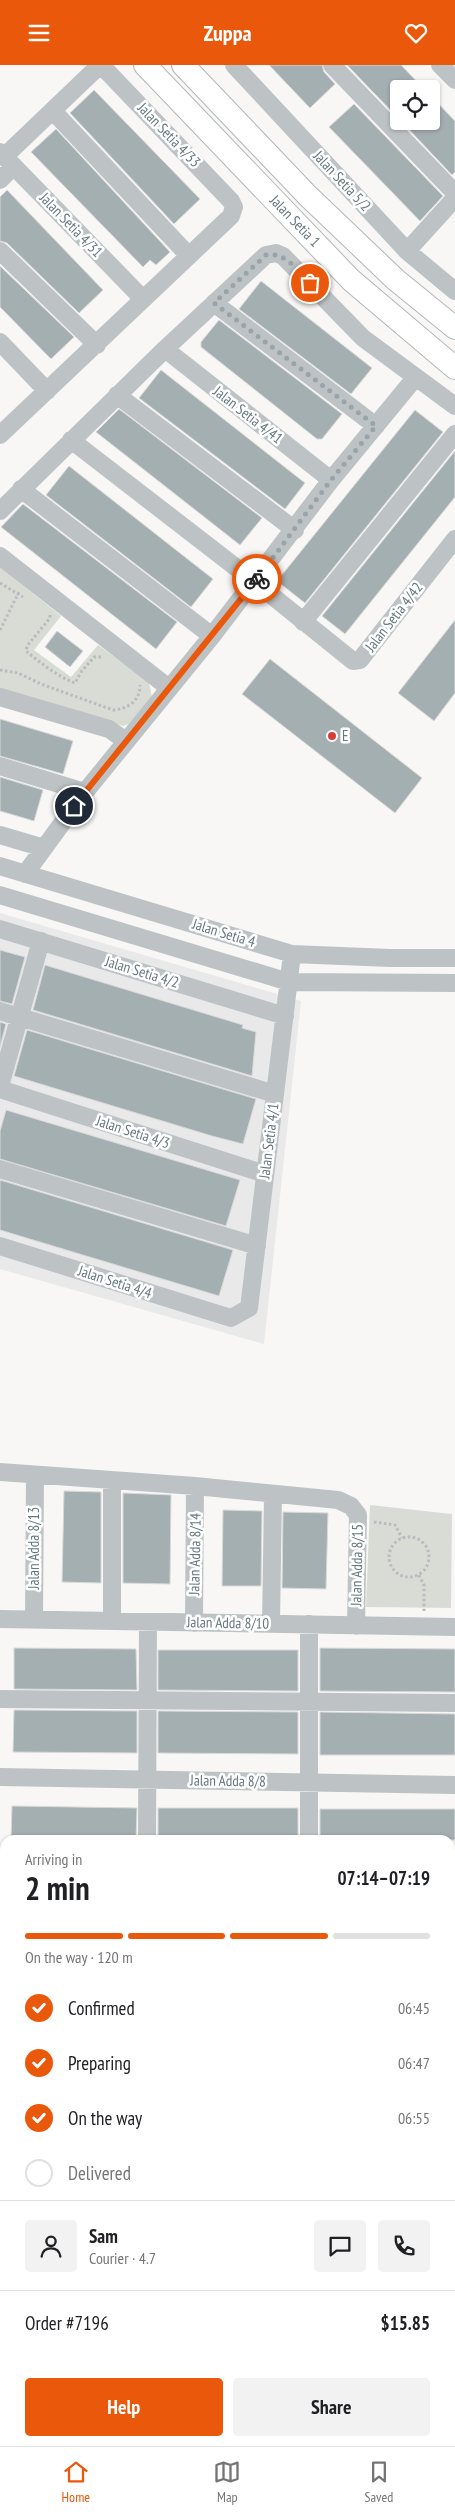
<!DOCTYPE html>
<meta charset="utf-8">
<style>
:root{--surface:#fff;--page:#f2f2f2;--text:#202124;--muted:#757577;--line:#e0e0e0;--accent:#ea580c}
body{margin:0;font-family:"PT Sans Narrow",sans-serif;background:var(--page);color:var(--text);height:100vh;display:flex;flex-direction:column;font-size:19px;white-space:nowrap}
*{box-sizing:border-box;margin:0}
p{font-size:16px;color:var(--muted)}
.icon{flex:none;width:28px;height:28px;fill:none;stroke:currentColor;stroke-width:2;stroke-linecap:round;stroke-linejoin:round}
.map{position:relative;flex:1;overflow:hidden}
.drawer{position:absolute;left:0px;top:1770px;width:455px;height:611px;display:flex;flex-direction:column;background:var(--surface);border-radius:15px 15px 0 0;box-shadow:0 1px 4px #0004}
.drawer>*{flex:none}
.fabs{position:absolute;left:390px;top:15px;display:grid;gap:10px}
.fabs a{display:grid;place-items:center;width:50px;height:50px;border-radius:5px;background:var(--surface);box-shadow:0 1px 4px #0004;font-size:25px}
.pin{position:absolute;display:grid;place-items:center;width:42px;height:42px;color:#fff;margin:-21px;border:2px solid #fff;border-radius:50%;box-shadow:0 1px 5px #0007}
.courier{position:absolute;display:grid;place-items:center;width:50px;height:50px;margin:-25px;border:4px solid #ea580c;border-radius:50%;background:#fff;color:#222;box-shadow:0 1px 6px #0007}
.summary em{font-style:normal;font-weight:700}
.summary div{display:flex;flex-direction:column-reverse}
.summary{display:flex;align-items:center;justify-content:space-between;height:85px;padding:0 25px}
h1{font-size:32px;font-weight:700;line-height:38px}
.bar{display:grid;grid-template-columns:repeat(4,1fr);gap:8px 5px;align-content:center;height:60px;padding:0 25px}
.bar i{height:6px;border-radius:4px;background:var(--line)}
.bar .selected{background:var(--accent)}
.bar p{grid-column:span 4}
.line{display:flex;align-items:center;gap:12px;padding:0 25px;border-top:1px solid var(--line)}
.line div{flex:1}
.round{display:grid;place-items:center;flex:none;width:52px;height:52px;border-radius:5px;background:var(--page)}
ol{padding:0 25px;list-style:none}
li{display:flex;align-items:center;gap:15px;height:55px}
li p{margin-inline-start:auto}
li .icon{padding:5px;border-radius:50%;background:var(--accent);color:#fff;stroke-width:4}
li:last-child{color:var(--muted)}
li i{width:28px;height:28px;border:2px solid var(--line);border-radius:50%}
.action{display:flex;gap:10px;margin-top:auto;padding:10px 25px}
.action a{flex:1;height:58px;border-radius:5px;background:var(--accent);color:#fff;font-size:20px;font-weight:700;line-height:58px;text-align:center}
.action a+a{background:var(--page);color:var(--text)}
header{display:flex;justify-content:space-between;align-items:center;height:65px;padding:0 25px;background:var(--accent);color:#fff;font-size:22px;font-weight:700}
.tabs{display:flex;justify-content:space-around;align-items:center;height:70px;border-top:1px solid var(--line);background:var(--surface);font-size:14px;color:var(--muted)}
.tabs a{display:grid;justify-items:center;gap:2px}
.tabs .selected{color:var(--accent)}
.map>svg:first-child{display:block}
.built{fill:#e9e9e9}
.green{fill:#d9dcd5}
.building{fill:#a4afb2;stroke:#d9d9d8}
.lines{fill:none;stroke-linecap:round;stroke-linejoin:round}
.major-casing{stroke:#b1b7ba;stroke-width:24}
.path{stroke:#b8bcbe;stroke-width:3;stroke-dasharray:2.5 2.5;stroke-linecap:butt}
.minor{stroke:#bdc3c5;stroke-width:18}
.major{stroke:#fff;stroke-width:22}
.done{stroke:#98a4a8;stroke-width:5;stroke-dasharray:0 9}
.route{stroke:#ea580c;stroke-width:6}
.poi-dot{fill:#d53f38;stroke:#fff;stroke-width:2}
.labels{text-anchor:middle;stroke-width:5;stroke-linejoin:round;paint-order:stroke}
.street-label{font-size:15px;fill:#65787e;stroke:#fff}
.poi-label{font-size:15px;fill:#65787e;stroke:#fff;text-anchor:start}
</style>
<header><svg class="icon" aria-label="menu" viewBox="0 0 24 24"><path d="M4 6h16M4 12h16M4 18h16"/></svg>Zuppa<svg class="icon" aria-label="heart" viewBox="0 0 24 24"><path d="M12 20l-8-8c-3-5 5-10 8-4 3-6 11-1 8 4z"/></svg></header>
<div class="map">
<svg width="455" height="2381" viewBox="0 0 455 2381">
<rect width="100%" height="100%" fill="#f8f7f5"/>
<path class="built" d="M0,848L301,936L264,1279L0,1204Z
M0,2104H5V2202L0,2200Z
M450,2113H455V2215H450Z"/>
<path class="green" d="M0,502L61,551L34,585L71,612L98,580L149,617L152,633L129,659L123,661L0,624Z
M370,1440L452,1449L451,1543L366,1542Z"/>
<path class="building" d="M269,0H322L324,7L335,19L310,43Z
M347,0H401L424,24H399V54Z
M94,25L200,134L174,159L70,48Z
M431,31L455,56V107L452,110L401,56H431Z
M354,39L443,131L420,156L329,62Z
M56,64L170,187L156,200L150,195L143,202L31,87Z
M7,125L103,225L79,248L7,178L0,176V132Z
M0,201L74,272L51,294L0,242Z
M261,216L372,303L351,329L239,244Z
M219,255L342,349L322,374H317L201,282V277Z
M161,305L305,418L285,444L139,333Z
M119,344L262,453L240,480L96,367Z
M415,345L443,367L305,538L277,516Z
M455,386V432L345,569L322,551Z
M69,401L213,514L191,542L46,430Z
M23,439L177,557L156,584L1,462Z
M455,555V628L434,656L398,628Z
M57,566L83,586L70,602L45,582Z
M270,594L422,713L395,748L242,629Z
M0,654L73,676L63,709L0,691Z
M0,712L43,725L34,756L0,746Z
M0,885L25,892L12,939L0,936Z
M45,900L243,960L242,963L256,967L252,1011L33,945Z
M0,957L6,959L0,982Z
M27,965L256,1034L243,1079L212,1071L14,1011Z
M6,1045L240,1115L226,1161L0,1094V1066Z
M0,1115L233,1185L219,1231L0,1165Z
M64,1426L101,1427V1518L62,1517Z
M123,1428L171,1430L170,1519L123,1518Z
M223,1445L262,1446L261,1521H222Z
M283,1447L328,1448L326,1524L282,1523Z
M14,1583L136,1584L137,1625L14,1624Z
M320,1583L455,1584V1627L320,1626Z
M158,1585H298V1626L158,1625Z
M14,1645L137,1646V1688L13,1687Z
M158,1646L298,1647V1689L158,1688Z
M320,1647L455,1649V1690H320Z
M12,1741L137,1743L136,1775H11Z
M158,1743H298V1775H158Z
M320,1744H455V1775H320Z"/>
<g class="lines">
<g class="major-casing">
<path id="major" d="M145,0L351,215L455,303
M183,0L308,131L396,215L455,263
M0,2235L5,2236
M450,2251H455"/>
</g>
<path class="path" d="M0,518L23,532
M50,550V553L27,581L26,586C39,597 60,613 75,618L81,607L94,592H101
M0,565L19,527
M0,605L18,608L41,619L113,645C128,644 140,636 140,620
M374,1457L395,1460L402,1473
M389 1492a20 20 0 1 1 40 0a20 20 0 1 1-40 0Z
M419,1510L424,1520V1546"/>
<path class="minor" d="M234,0L407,186L455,226
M332,0L455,128
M440,0L455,15
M53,46L189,191
M0,87L143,234
M5,91L100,0
M0,115L14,101
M0,186L97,280
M407,186L455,133
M214,238L376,361
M0,277L47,326
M165,284L331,415
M117,330L295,465
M0,370L231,151L234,142L231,136L101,0
M71,375L255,517L353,596L360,595L455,474
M21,424L212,571
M0,446L165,284L266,190L276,188L283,191L363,273L455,341
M0,491L169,623
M303,557L455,369
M0,632L109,664L126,676
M0,701L85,727
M0,770L44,783
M0,801L292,889L390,893H455
M25,809L85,727L212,571L331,415L415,313
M0,830L289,917L455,918
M0,864L285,951
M0,946L275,1029
M0,1021L41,876
M0,1024L265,1109
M0,1104L257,1181
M0,1181L231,1253L249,1243L292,889
M0,1407L195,1421L338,1435L351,1441L358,1450L356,1561
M0,1554L455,1562
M34,1555L35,1410
M112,1556V1416
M194,1558L195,1421
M271,1559L273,1430
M309,1559V1775
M0,1634L455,1638
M0,1712L455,1720
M147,1775L148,1557
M0,1793H5
M450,1799H455
M0,1870L5,1871
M450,1879H455
M0,1954H5
M450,1960H455
M0,2032H5
M450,2036H455
M0,2110H5
M450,2115H455
M450,2194H455
M450,2294H455
M450,2368H455"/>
<use href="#major" class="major"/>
</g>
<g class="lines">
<path class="done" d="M257,514L331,415L376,361L214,238L266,190C286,187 297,205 310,218"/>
<path class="route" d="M74,741L257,514"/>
</g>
<circle class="poi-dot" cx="332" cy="671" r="5"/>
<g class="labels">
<g class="street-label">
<text transform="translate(169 70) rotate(46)" y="5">Jalan Setia 4/33</text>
<text transform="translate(342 116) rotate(47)" y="5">Jalan Setia 5/2</text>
<text transform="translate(295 156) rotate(46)" y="5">Jalan Setia 1</text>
<text transform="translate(71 160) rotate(46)" y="5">Jalan Setia 4/31</text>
<text transform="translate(248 350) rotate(38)" y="5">Jalan Setia 4/41</text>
<text transform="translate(394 552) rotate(-52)" y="5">Jalan Setia 4/42</text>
<text transform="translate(224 868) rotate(17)" y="5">Jalan Setia 4</text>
<text transform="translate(142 907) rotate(17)" y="5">Jalan Setia 4/2</text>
<text transform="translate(133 1067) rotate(18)" y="5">Jalan Setia 4/3</text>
<text transform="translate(269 1076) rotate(-83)" y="5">Jalan Setia 4/1</text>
<text transform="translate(115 1217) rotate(18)" y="5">Jalan Setia 4/4</text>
<text transform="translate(34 1483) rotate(-90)" y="5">Jalan Adda 8/13</text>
<text transform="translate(195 1489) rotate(-89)" y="5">Jalan Adda 8/14</text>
<text transform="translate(357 1500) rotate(-89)" y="5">Jalan Adda 8/15</text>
<text transform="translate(228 1558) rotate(1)" y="5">Jalan Adda 8/10</text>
<text transform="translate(228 1716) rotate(1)" y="5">Jalan Adda 8/8</text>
</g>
<g class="poi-label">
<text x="342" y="676">E</text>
</g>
</g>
</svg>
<div class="fabs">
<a><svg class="icon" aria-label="locate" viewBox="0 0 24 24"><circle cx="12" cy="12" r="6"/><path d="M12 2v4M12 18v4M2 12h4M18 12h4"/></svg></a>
</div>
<div class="pin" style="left:310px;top:218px;background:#ea580c"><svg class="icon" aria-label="bag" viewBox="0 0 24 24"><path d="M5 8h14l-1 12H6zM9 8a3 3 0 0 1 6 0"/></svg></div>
<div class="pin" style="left:74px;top:741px;background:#1f2937"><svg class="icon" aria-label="home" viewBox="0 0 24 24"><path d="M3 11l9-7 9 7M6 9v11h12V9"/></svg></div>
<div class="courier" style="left:257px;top:514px"><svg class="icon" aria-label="bike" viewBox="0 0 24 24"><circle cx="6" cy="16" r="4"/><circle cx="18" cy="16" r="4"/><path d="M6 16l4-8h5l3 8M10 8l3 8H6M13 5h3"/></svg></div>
<section class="drawer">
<div class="summary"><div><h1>2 min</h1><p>Arriving in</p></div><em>07:14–07:19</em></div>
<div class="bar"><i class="selected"></i><i class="selected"></i><i class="selected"></i><i></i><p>On the way · 120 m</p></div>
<ol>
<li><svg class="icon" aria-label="check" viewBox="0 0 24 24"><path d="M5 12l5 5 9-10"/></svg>Confirmed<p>06:45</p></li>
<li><svg class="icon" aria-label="check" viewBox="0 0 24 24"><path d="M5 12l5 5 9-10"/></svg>Preparing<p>06:47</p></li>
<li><svg class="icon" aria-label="check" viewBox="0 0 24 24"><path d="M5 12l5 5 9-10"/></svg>On the way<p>06:55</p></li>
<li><i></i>Delivered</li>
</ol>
<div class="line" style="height:90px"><a class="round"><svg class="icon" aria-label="person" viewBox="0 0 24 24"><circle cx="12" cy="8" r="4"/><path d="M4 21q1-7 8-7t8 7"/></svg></a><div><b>Sam</b><p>Courier · 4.7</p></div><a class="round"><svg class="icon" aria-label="chat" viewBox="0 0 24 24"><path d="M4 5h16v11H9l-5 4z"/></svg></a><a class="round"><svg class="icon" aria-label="phone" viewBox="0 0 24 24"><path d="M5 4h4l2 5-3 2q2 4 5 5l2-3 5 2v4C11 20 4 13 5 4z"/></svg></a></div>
<div class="line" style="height:65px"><div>Order #7196</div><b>$15.85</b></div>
<div class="action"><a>Help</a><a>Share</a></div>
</section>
</div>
<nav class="tabs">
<a class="selected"><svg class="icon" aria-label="home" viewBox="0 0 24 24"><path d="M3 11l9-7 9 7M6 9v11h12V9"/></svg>Home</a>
<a><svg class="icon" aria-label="map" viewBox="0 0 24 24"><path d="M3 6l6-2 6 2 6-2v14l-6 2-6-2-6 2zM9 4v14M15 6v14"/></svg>Map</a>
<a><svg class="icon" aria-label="saved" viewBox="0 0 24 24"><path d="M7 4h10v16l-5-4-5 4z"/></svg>Saved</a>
</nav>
